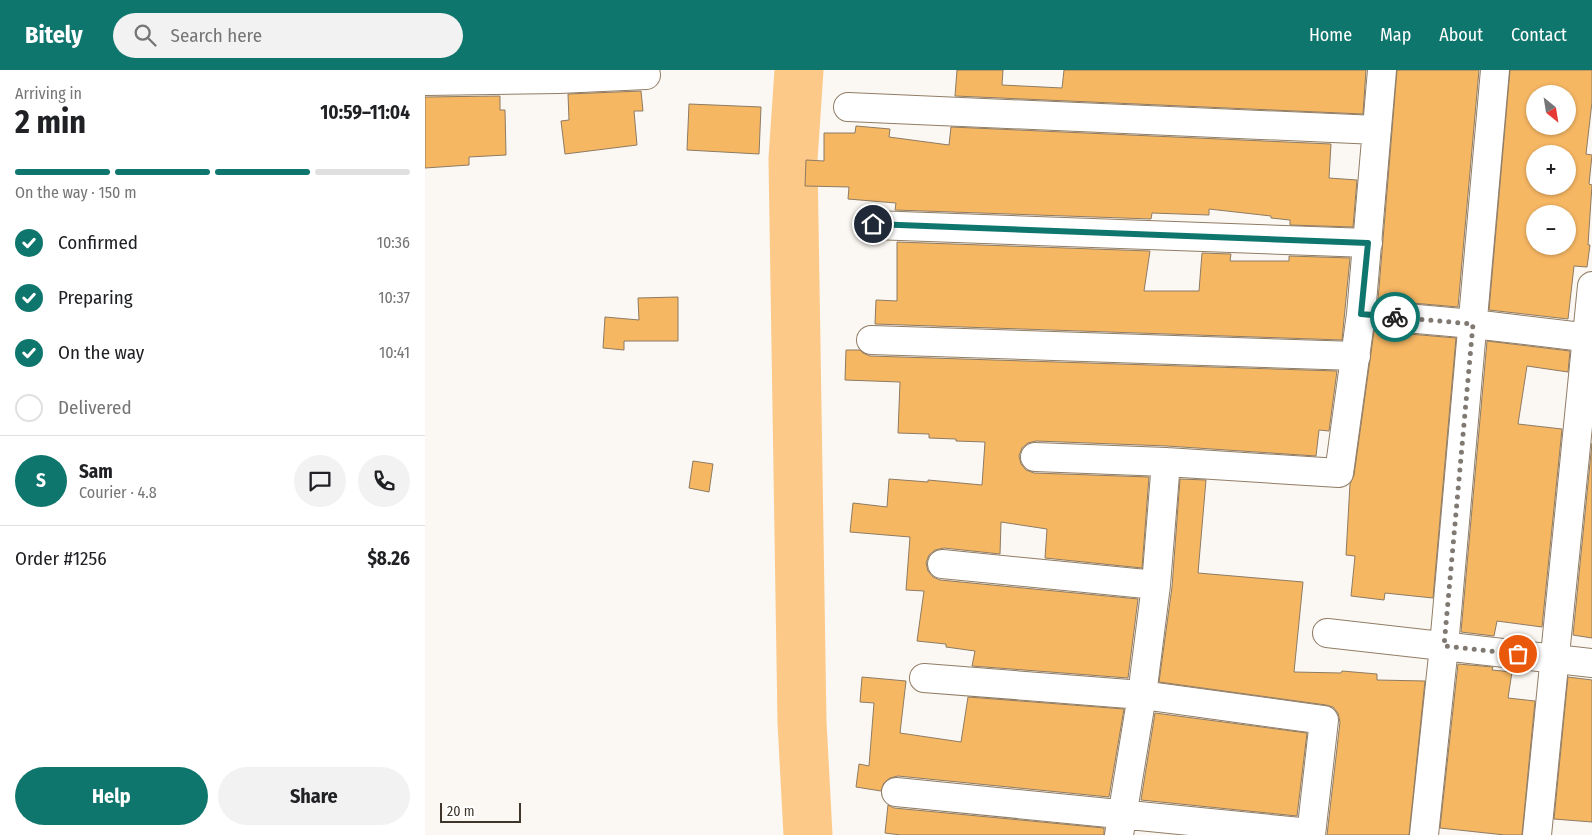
<!DOCTYPE html>
<meta charset="utf-8">
<style>
:root{--surface:#fff;--page:#f2f2f2;--text:#202124;--muted:#757577;--line:#e0e0e0;--accent:#0f766e}
body{margin:0;font-family:"Fira Sans Condensed",sans-serif;background:var(--page);color:var(--text);height:100vh;display:flex;flex-direction:column;font-size:19px;white-space:nowrap}
*{box-sizing:border-box;margin:0}
p{font-size:16px;color:var(--muted)}
.icon{flex:none;width:28px;height:28px;fill:none;stroke:currentColor;stroke-width:2;stroke-linecap:round;stroke-linejoin:round}
.map{position:relative;flex:1;overflow:hidden}
.side{display:flex;flex-direction:column;background:var(--surface);width:425px}
.side>*{flex:none}
.needle{width:32px;rotate:150deg}
.fabs{position:absolute;left:1101px;top:15px;display:grid;gap:10px}
.fabs a{display:grid;place-items:center;width:50px;height:50px;border-radius:50%;background:var(--surface);box-shadow:0 1px 4px #0004;font-size:25px}
.scale{position:absolute;left:15px;bottom:12px;width:81px;box-sizing:border-box;padding-left:5px;border:2px solid #3e352b;border-top:0;font-size:14px;line-height:18px;white-space:nowrap;color:#3e352b;-webkit-text-stroke:4px #fff;paint-order:stroke}
.pin{position:absolute;display:grid;place-items:center;width:42px;height:42px;color:#fff;margin:-21px;border:2px solid #fff;border-radius:50%;box-shadow:0 1px 5px #0007}
.courier{position:absolute;display:grid;place-items:center;width:50px;height:50px;margin:-25px;border:4px solid #0f766e;border-radius:50%;background:#fff;color:#222;box-shadow:0 1px 6px #0007}
.head em{font-style:normal;font-weight:700}
.head div{display:flex;flex-direction:column-reverse}
.head{display:flex;align-items:center;justify-content:space-between;height:85px;padding:0 15px}
h1{font-size:32px;font-weight:700;line-height:38px}
.bar{display:grid;grid-template-columns:repeat(4,1fr);gap:8px 5px;align-content:center;height:60px;padding:0 15px}
.bar i{height:6px;border-radius:4px;background:var(--line)}
.bar .on{background:var(--accent)}
.bar p{grid-column:span 4}
.line{display:flex;align-items:center;gap:12px;padding:0 15px;border-top:1px solid var(--line)}
.line div{flex:1}
.round{display:grid;place-items:center;flex:none;width:52px;height:52px;border-radius:26px;background:var(--page)}
ol{padding:0 15px;list-style:none}
li{display:flex;align-items:center;gap:15px;height:55px}
li p{margin-inline-start:auto}
li .icon{padding:5px;border-radius:50%;background:var(--accent);color:#fff;stroke-width:4}
li:last-child{color:var(--muted)}
li i{width:28px;height:28px;border:2px solid var(--line);border-radius:50%}
.cta{display:flex;gap:10px;margin-top:auto;padding:10px 15px}
.cta a{flex:1;height:58px;border-radius:30px;background:var(--accent);color:#fff;font-size:20px;font-weight:700;line-height:58px;text-align:center}
.cta a+a{background:var(--page);color:var(--text)}
header{display:flex;align-items:center;gap:30px;box-sizing:border-box;height:70px;padding:0 25px;background:var(--accent);color:#fff}
header strong{font-size:24px}
nav{display:flex;gap:28px;margin-inline-start:auto;font-size:18px}
.search{width:350px;height:45px;background:var(--page);display:flex;align-items:center;gap:12px;box-sizing:border-box;padding:0 18px;border-radius:28px;color:var(--muted);font-size:19px}
main{display:flex;flex:1;min-height:0}
.map>svg:first-child{display:block}
.lines{fill:none;stroke-linecap:round;stroke-linejoin:round}
.river{stroke:#fcc989;stroke-width:49}
.building{fill:#f6b763;stroke:#8e7b62;fill-rule:evenodd}
.street-casing{stroke:#917d65;stroke-width:30}
.street{stroke:#fff;stroke-width:28}
.done{stroke:#807971;stroke-width:5;stroke-dasharray:0 9}
.route{stroke:#0f766e;stroke-width:6}
</style>
<header>
<strong>Bitely</strong>
<div class="search"><svg class="icon" aria-label="search" viewBox="0 0 24 24"><circle cx="10" cy="10" r="6"/><path d="M15 15l6 6"/></svg>Search here</div>
<nav><a>Home</a><a>Map</a><a>About</a><a>Contact</a></nav>
</header>
<main>
<section class="side">
<div class="head"><div><h1>2 min</h1><p>Arriving in</p></div><em>10:59–11:04</em></div>
<div class="bar"><i class="on"></i><i class="on"></i><i class="on"></i><i></i><p>On the way · 150 m</p></div>
<ol>
<li><svg class="icon" aria-label="check" viewBox="0 0 24 24"><path d="M5 12l5 5 9-10"/></svg>Confirmed<p>10:36</p></li>
<li><svg class="icon" aria-label="check" viewBox="0 0 24 24"><path d="M5 12l5 5 9-10"/></svg>Preparing<p>10:37</p></li>
<li><svg class="icon" aria-label="check" viewBox="0 0 24 24"><path d="M5 12l5 5 9-10"/></svg>On the way<p>10:41</p></li>
<li><i></i>Delivered</li>
</ol>
<div class="line" style="height:90px"><b class="round" style="background:var(--accent);color:#fff">S</b><div><b>Sam</b><p>Courier · 4.8</p></div><a class="round"><svg class="icon" aria-label="chat" viewBox="0 0 24 24"><path d="M4 5h16v11H9l-5 4z"/></svg></a><a class="round"><svg class="icon" aria-label="phone" viewBox="0 0 24 24"><path d="M5 4h4l2 5-3 2q2 4 5 5l2-3 5 2v4C11 20 4 13 5 4z"/></svg></a></div>
<div class="line" style="height:65px"><div>Order #1256</div><b>$8.26</b></div>
<div class="cta"><a>Help</a><a>Share</a></div>
</section>
<div class="map">
<svg width="1167" height="765" viewBox="0 0 1167 765">
<rect width="100%" height="100%" fill="#fbf7f2"/>
<g class="lines">
<path class="river" d="M374,0L368,89L377,652L383,765"/>
</g>
<path class="building" d="M532,0H578L577,15L637,18L639,0H941L938,44L530,26Z
M972,0H1054L1033,237L953,230Z
M1085,0H1167V32L1161,84L1167,85L1164,114L1167,115L1163,175H1165L1162,197L1149,196L1143,249L1064,240ZM1110,24H1142V56H1110ZM1110,84H1142V116H1110ZM1110,144H1142V176H1110Z
M216,21L218,41H209L212,75L140,84L136,51L144,50L143,24Z
M75,26V40H80L81,85L44,87V95L0,98V27Z
M264,34L336,37L334,84L262,80Z
M431,56L465,59L464,67L524,75L526,57L906,74L904,108L932,110L928,157L865,155V150L846,148V146L784,139V145L727,143L726,149L470,140L471,133L423,129L424,117L380,116L381,90L399,91V63H430Z
M472,172L725,181L719,221H774L777,183L806,184L805,191H864V186L925,188L917,270L450,254L451,230L472,231Z
M253,227V271H199V280L178,278L180,247L214,250L213,228Z
M949,261L1031,268L1008,528L960,523L959,530L926,526L930,486L921,485L925,414L929,405Z
M1062,271L1145,281L1143,302L1102,296L1093,354L1137,359L1117,557L1072,551L1069,566L1036,562Z
M421,280H435L438,283L445,286L912,301L904,361L894,360L891,386L742,376L611,371L603,373L597,378L594,386L596,394L601,400L609,403L724,407L717,498L620,488L622,459L576,452L575,484L519,478L510,480L504,485L501,493L503,501L508,507L515,510L713,529L703,608L547,596L550,581L521,577V574L492,571L499,521L481,520L485,467L425,462L428,433L462,437L464,409L503,412V410L557,415L560,372L531,371V369L504,368V364L473,363L475,312L420,310Z
M1167,373V568L1148,565Z
M268,391L288,394L284,422L264,418Z
M755,409L781,410L773,503L878,512L869,602L916,603L917,601L952,604V610L1000,611L984,765H902L915,652L913,643L908,637L901,635L734,612L747,517Z
M1033,594L1068,597L1067,600L1087,602L1083,628L1110,631L1097,765H1080L1015,758Z
M437,607L481,611L475,663L536,672L543,627L699,639L684,727L473,706L465,708L459,713L456,721L431,717L434,694L444,696L449,633L435,632Z
M1143,607L1167,610V752L1129,749Z
M730,643L882,663L872,746L716,730Z
M463,735L469,738L679,758V765H476L460,763Z"/>
<g class="lines">
<g class="street-casing">
<path id="street" d="M0,11L134,9L221,5
M423,37L952,60
M448,155L943,173
M936,244L1048,254L1167,268
M446,270L931,286
M610,387L741,392L914,403L936,244L957,0
M517,494L731,515
M902,563L1167,593
M499,608L717,625L899,650L886,765
M471,722L886,763
M694,765L717,625L731,515L741,392
M999,765L1019,576L1070,0
M1112,765L1167,216"/>
</g>
<use href="#street" class="street"/>
</g>
<g class="lines">
<path class="done" d="M970,247L1048,254L1019,576L1093,584"/>
<path class="route" d="M448,154L943,173L936,244L970,247"/>
</g>
</svg>
<div class="fabs">
<a><svg class="needle" viewBox="-14 -14 28 28"><path d="M0-13l5 13h-10z" fill="#e53935"/><path d="M0 13l5-13h-10z" fill="#757577"/></svg></a>
<a>+</a>
<a>−</a>
</div>
<div class="scale">20 m</div>
<div class="pin" style="left:1093px;top:584px;background:#ea580c"><svg class="icon" aria-label="bag" viewBox="0 0 24 24"><path d="M5 8h14l-1 12H6zM9 8a3 3 0 0 1 6 0"/></svg></div>
<div class="pin" style="left:448px;top:154px;background:#1f2937"><svg class="icon" aria-label="home" viewBox="0 0 24 24"><path d="M3 11l9-7 9 7M6 9v11h12V9"/></svg></div>
<div class="courier" style="left:970px;top:247px"><svg class="icon" aria-label="bike" viewBox="0 0 24 24"><circle cx="6" cy="16" r="4"/><circle cx="18" cy="16" r="4"/><path d="M6 16l4-8h5l3 8M10 8l3 8H6M13 5h3"/></svg></div>
</div>
</main>
